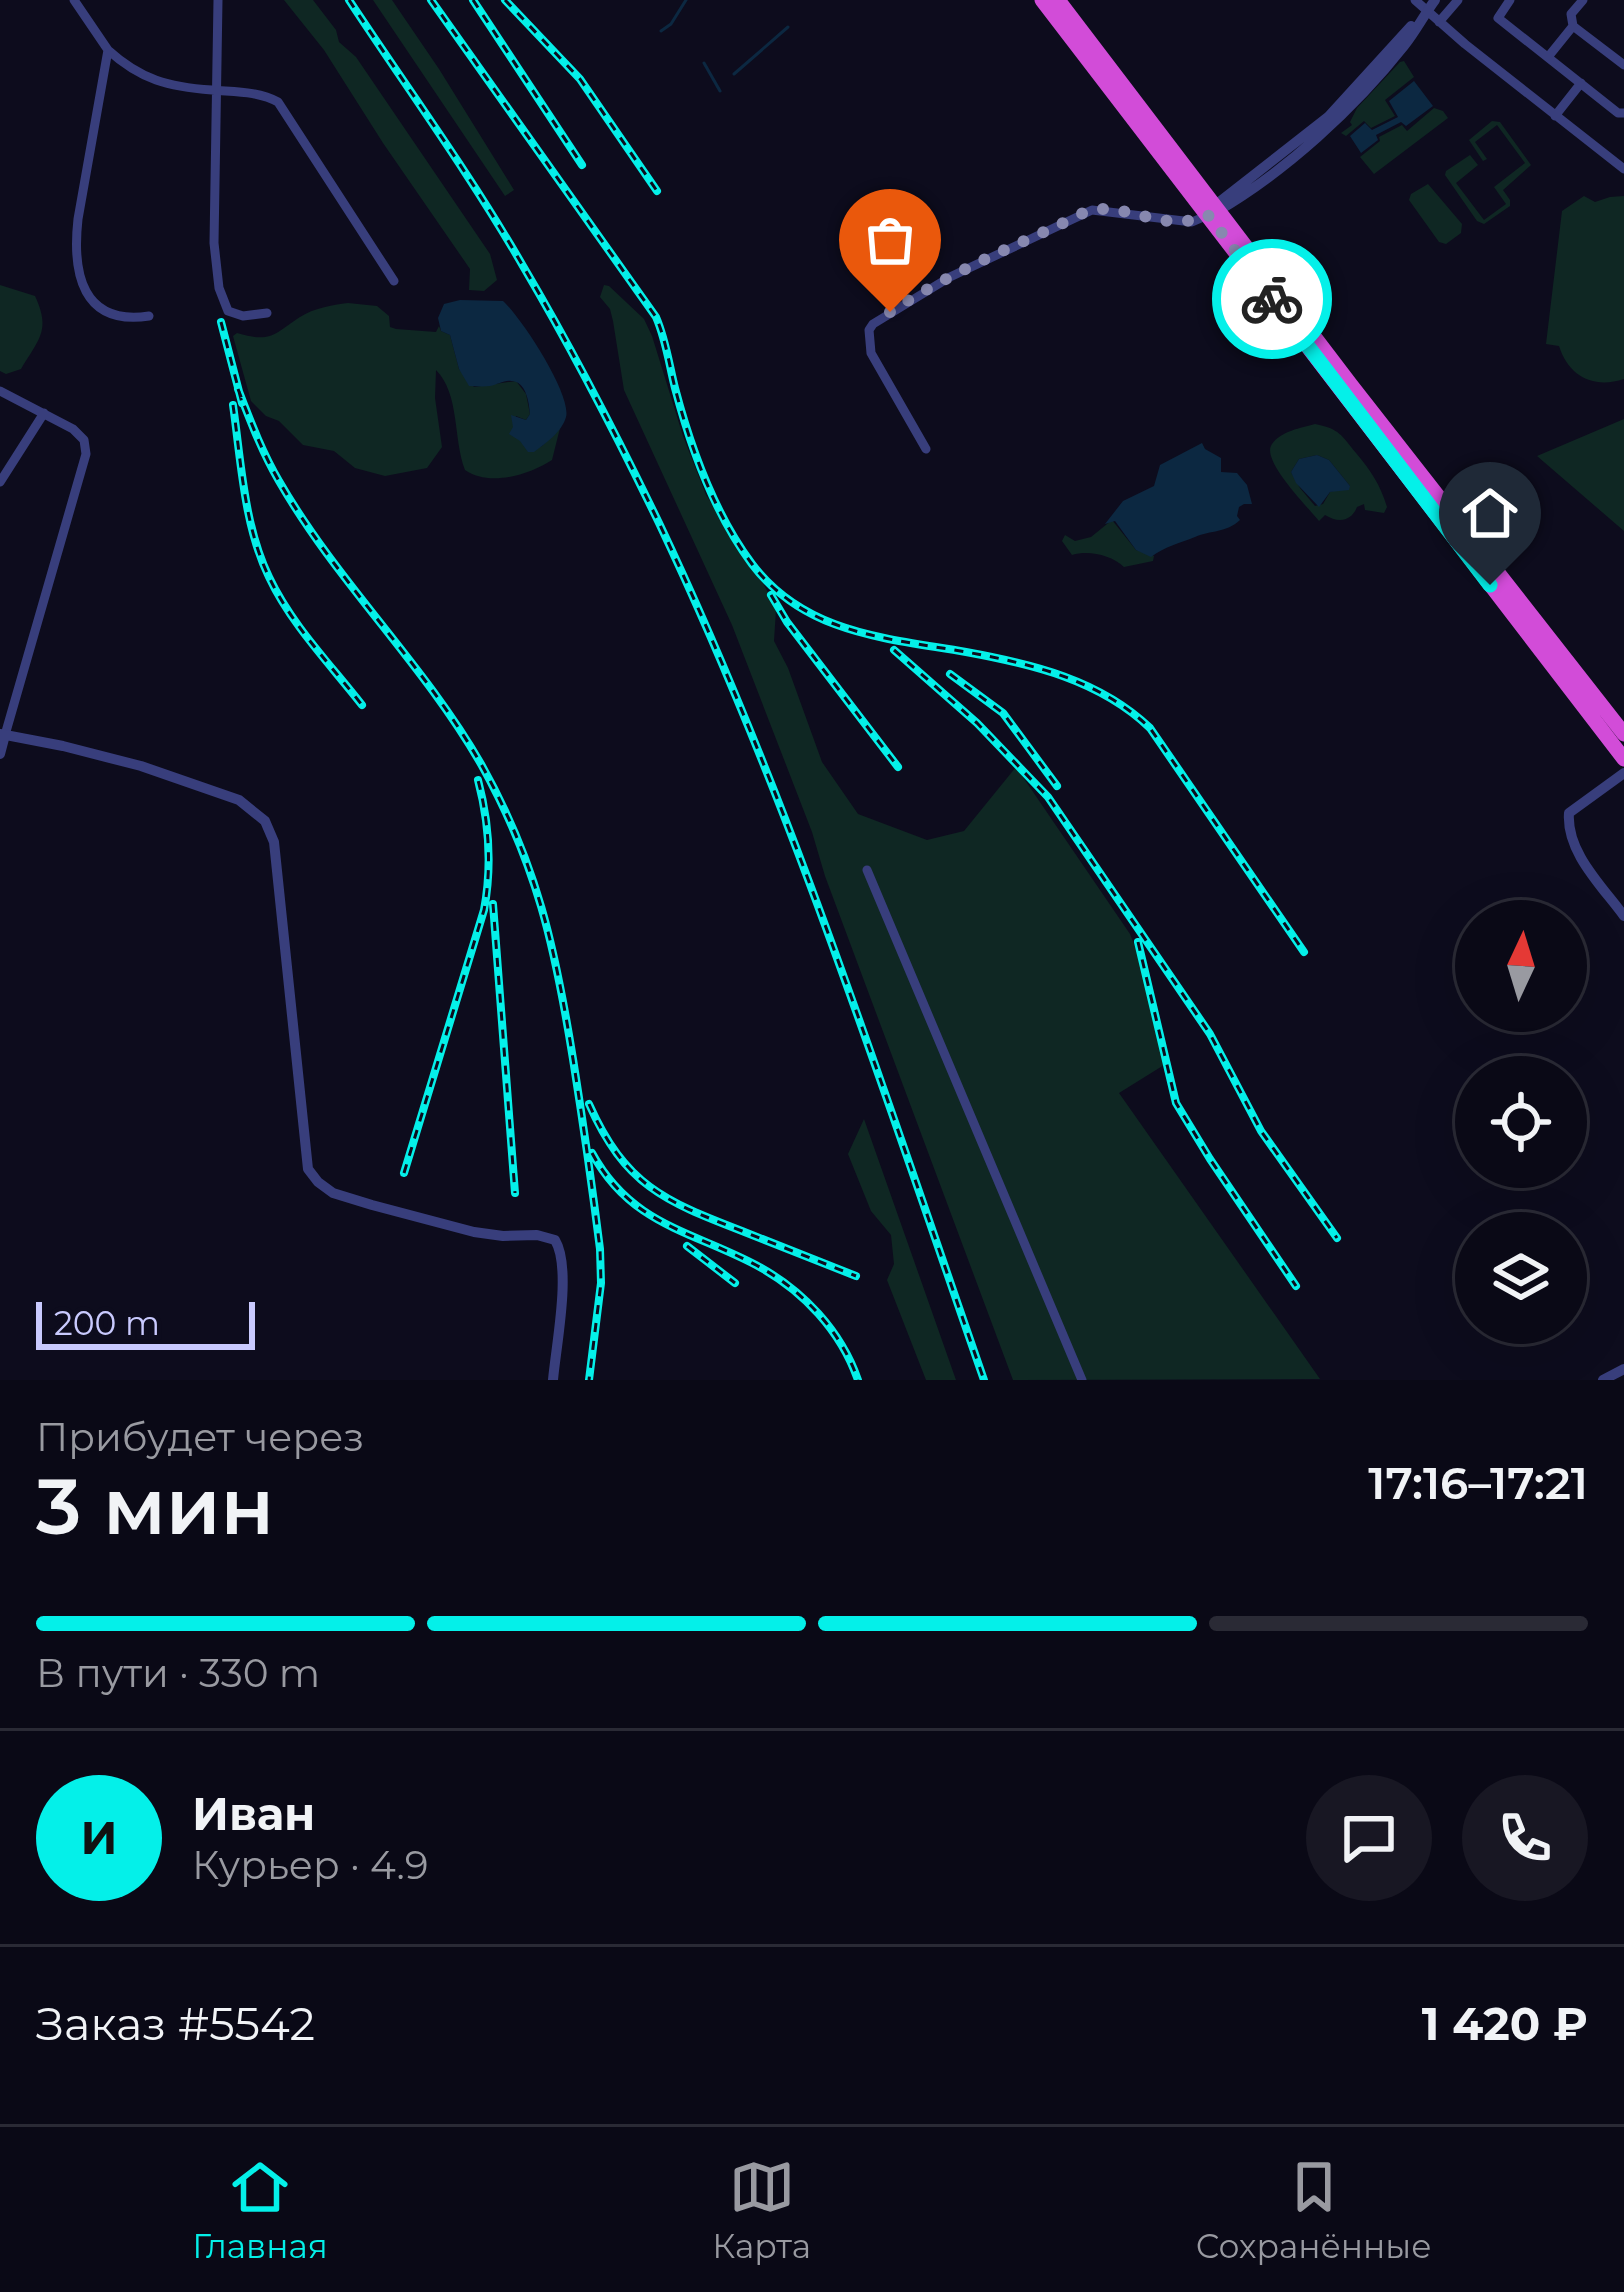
<!DOCTYPE html>
<html lang="ru">
<meta charset="utf-8">
<style>
:root{--surface:#0a0916;--page:#181723;--text:#f1f3f6;--muted:#999aa1;--line:#2a2a35;--accent:#04f0e9}
body{margin:0;font-family:Montserrat,sans-serif;background:var(--page);color:var(--text);height:100vh;display:flex;flex-direction:column;font-size:45px;white-space:nowrap}
*{box-sizing:border-box;margin:0}
p{font-size:39px;color:var(--muted)}
.icon{flex:none;width:66px;height:66px;fill:none;stroke:currentColor;stroke-width:2;stroke-linecap:round;stroke-linejoin:round}
.map{position:relative;height:1380px;overflow:hidden}
.panel{display:flex;flex-direction:column;background:var(--surface);flex:1}
.panel>*{flex:none}
.needle{width:78px;rotate:4deg}
.controls{position:absolute;left:1455px;top:900px;display:grid;gap:24px}
.controls a{display:grid;place-items:center;width:132px;height:132px;border-radius:50%;background:var(--surface);box-shadow:0 12px 48px #0002,0 0 0 3px var(--line);font-size:60px}
.scale{position:absolute;left:36px;bottom:30px;width:219px;box-sizing:border-box;padding-left:12px;border:6px solid #c9cafe;border-top:0;font-size:33px;line-height:42px;white-space:nowrap;color:#c9cafe;-webkit-text-stroke:9px #0d0c1d;paint-order:stroke}
.pin{position:absolute;display:grid;place-items:center;width:102px;height:102px;color:#fff;margin:-123px -51px;border-radius:50% 50% 50% 0;rotate:-45deg;box-shadow:0 0 12px #0007}
.pin .icon{rotate:45deg}
.courier{position:absolute;display:grid;place-items:center;width:120px;height:120px;margin:-60px;border:9px solid #04f0e9;border-radius:50%;background:#fff;color:#222;box-shadow:0 3px 15px #0007}
.summary em{font-style:normal;font-weight:600}
.summary div{display:flex;flex-direction:column-reverse}
.summary{display:flex;align-items:center;justify-content:space-between;height:204px;padding:0 36px}
h1{font-size:78px;font-weight:600;line-height:90px}
.bar{display:grid;grid-template-columns:repeat(4,1fr);gap:18px 12px;align-content:center;height:144px;padding:0 36px}
.bar i{height:15px;border-radius:9px;background:var(--line)}
.bar .current{background:var(--accent)}
.bar p{grid-column:span 4}
.line{display:flex;align-items:center;gap:30px;padding:0 36px;border-top:3px solid var(--line)}
.line div{flex:1}
.round{display:grid;place-items:center;flex:none;width:126px;height:126px;border-radius:63px;background:var(--page)}
.tabs{display:flex;justify-content:space-around;align-items:center;height:168px;border-top:3px solid var(--line);background:var(--surface);font-size:33px;color:var(--muted)}
.tabs a{display:grid;justify-items:center;gap:6px}
.tabs .current{color:var(--accent)}
.map>svg:first-child{display:block}
.green{fill:#0f2723;fill-rule:evenodd}
.water{fill:#0c2841}
.lines{fill:none;stroke-linecap:round;stroke-linejoin:round}
.stream{stroke:#0c2841;stroke-width:3}
.minor{stroke:#383e7c;stroke-width:9}
.tertiary{stroke:#383e7c;stroke-width:10}
.trunk{stroke:#d24cd8;stroke-width:15}
.rail-casing{stroke:#04f0e9;stroke-width:8}
.rail{stroke:#0d0c1d;stroke-width:3;stroke-dasharray:9;stroke-linecap:butt}
.done{stroke:#8788af;stroke-width:12;stroke-dasharray:0 21.6}
.route{stroke:#04f0e9;stroke-width:15}
</style>
<div class="map">
<svg width="1624" height="1380" viewBox="0 0 1624 1380">
<rect width="100%" height="100%" fill="#0d0c1d"/>
<path class="green" d="M284,0H313L336,30L339,42L356,57L490,254L497,280L484,291L469,290L470,269L383,143L324,50Z
M373,0H392L439,69L514,190L505,196Z
M1404,61L1414,77L1385,100L1395,116L1371,128L1364,121L1346,136L1341,133L1352,125L1350,122L1357,108L1400,62Z
M1434,108L1443,111L1448,118L1374,174L1360,157L1380,141L1379,137L1402,125L1407,131Z
M1492,121L1500,122L1531,165L1503,190L1510,200V206L1484,224L1477,221L1445,175L1446,171L1470,155L1478,165L1456,183L1484,220L1506,204L1494,187L1525,163L1497,125L1475,142L1487,159L1483,161L1469,140Z
M1428,184L1462,224L1461,233L1446,244L1439,242L1409,200L1411,194Z
M1584,196L1595,202L1610,197L1624,196V379C1594,389 1569,377 1559,346L1546,344L1562,211Z
M0,285L35,296C51,330 39,339 21,369L6,374L0,371Z
M604,285L609,286L644,319L652,336L683,436L706,495L750,560L770,596L776,610L774,641L788,668L822,762L858,814L927,840L964,831L1016,767L1130,934L1140,959L1164,1065L1119,1093L1320,1379L1013,1380L825,876L812,832L732,625L624,390L613,321L610,309L600,297Z
M348,303L377,306L389,316L390,327L396,329L436,332L439,326L441,331L450,335L459,369L474,387L516,381L526,394L530,414L526,420L516,416L513,427L528,451L542,446L560,428L552,460C529,475 489,487 465,470C453,439 460,394 436,370L435,398L442,447L427,468L385,476L355,468L334,451L303,445L279,421L266,416L251,401L233,336L237,333C271,343 273,335 300,317C314,308 332,305 348,303Z
M1624,419V531L1537,456Z
M1315,424C1340,429 1341,435 1356,453C1371,471 1380,484 1387,507L1384,513L1365,510L1364,504L1357,507C1351,522 1338,523 1325,515L1319,521C1308,507 1260,460 1272,444C1281,431 1301,428 1315,424ZM1317,455L1329,460L1350,486L1330,492L1323,504L1315,506L1300,488L1291,472L1299,459Z
M1488,487L1491,492L1484,499L1499,520L1529,546C1504,569 1471,532 1466,507Z
M1112,520L1136,550L1154,556L1153,561L1124,567C1111,555 1089,550 1072,555L1062,541L1065,535L1075,541L1091,537Z
M864,1119L956,1380H926L887,1280L894,1264L891,1235L871,1211L848,1154Z"/>
<path class="water" d="M1414,81L1433,106L1406,126L1401,122L1376,135L1378,140L1361,153L1350,136L1365,123L1372,130L1398,117L1389,101Z
M460,300L503,301C521,317 572,395 566,417C562,432 545,444 534,452H528L520,441L509,434L513,427L511,415L526,420L530,414C529,402 526,381 511,381C504,380 497,385 490,386C483,387 476,386 469,386L459,369L450,335L441,331L438,318L444,304Z
M1202,443L1205,449L1221,458V472L1237,473L1247,485L1252,504H1244L1239,507L1237,516L1240,520C1226,533 1211,530 1195,537C1180,543 1164,547 1151,557L1136,550L1115,521L1105,524L1123,501L1154,486L1160,465Z
M1317,455L1329,460L1350,486L1349,490L1330,492L1319,507L1296,483L1291,472L1299,459Z"/>
<g class="lines">
<path class="stream" d="M661,31L671,24L686,0
M704,63L720,91
M734,74L788,27"/>
<path class="minor" d="M74,0L108,50L78,219C72,273 82,326 149,316
M218,0L214,243L219,288L228,311L243,316L267,313
M1415,0L1465,44L1624,169
M1510,0L1498,18L1618,113H1624
M1439,22L1458,0
M1573,26L1624,65
M108,50C141,80 169,87 212,90C234,92 258,91 278,102L394,281
M1548,57L1573,26L1571,14L1583,0
M1555,116L1581,83
M0,391L73,429L84,440L86,454L5,735
M926,449L871,353L869,330L873,324L950,277L1092,210L1192,222L1208,215
M0,482L44,413
M867,870L1082,1380"/>
<path class="tertiary" d="M1213,207L1328,117L1411,26
M1216,212C1285,172 1355,108 1404,46C1416,31 1424,15 1435,0
M0,734L63,746L141,766L239,800L265,821L274,842L308,1169L318,1182L333,1193L372,1205L474,1232L503,1236L537,1235L555,1240C572,1268 556,1345 553,1380
M0,754L5,735
M1624,773L1569,813C1566,852 1602,886 1624,916
M1603,1380L1624,1369"/>
<path class="trunk" d="M1042,0L1624,759
M1058,0L1351,385L1624,734"/>
<g class="rail-casing">
<path id="rail" d="M349,0C407,88 470,174 523,266C572,349 617,436 659,523C790,799 884,1092 984,1380
M431,0L656,317C666,340 669,364 675,388C691,449 714,513 752,564C805,634 886,638 966,652C1032,664 1100,680 1150,728L1304,952
M473,0L582,165
M505,0L580,79L657,191
M221,322L242,403
M238,389C250,420 262,452 279,481C337,582 423,663 481,764C537,864 555,947 573,1059C583,1122 592,1185 600,1249L601,1283L589,1380
M233,405C241,461 244,526 269,577C291,624 330,664 362,705
M771,595L787,622L898,767
M894,650L977,723L1048,797L1210,1034L1261,1131L1337,1238
M950,674L1003,713L1057,786
M493,904L515,1193
M1138,942L1176,1103L1210,1159L1296,1286
M589,1104C625,1185 664,1201 742,1231C780,1246 818,1261 856,1276
M592,1153C631,1225 692,1231 756,1265C803,1290 841,1331 858,1380
M404,1173L484,910C492,867 489,822 478,780
M687,1246L735,1283"/>
</g>
<use href="#rail" class="rail"/>
</g>
<g class="lines">
<path class="done" d="M890,312C942,278 999,252 1055,227C1068,221 1084,210 1098,209C1136,207 1167,233 1208,215L1272,299"/>
<path class="route" d="M1272,299L1490,585"/>
</g>
</svg>
<div class="controls">
<a><svg class="needle" viewBox="-14 -14 28 28"><path d="M0-13l5 13h-10z" fill="#e53935"/><path d="M0 13l5-13h-10z" fill="#999aa1"/></svg></a>
<a><svg class="icon" aria-label="locate" viewBox="0 0 24 24"><circle cx="12" cy="12" r="6"/><path d="M12 2v4M12 18v4M2 12h4M18 12h4"/></svg></a>
<a><svg class="icon" aria-label="layers" viewBox="0 0 24 24"><path d="M12 4l9 5-9 5-9-5zM3 14l9 5 9-5"/></svg></a>
</div>
<div class="scale">200 m</div>
<div class="pin" style="left:890px;top:312px;background:#ea580c"><svg class="icon" aria-label="bag" viewBox="0 0 24 24"><path d="M5 8h14l-1 12H6zM9 8a3 3 0 0 1 6 0"/></svg></div>
<div class="pin" style="left:1490px;top:585px;background:#1f2937"><svg class="icon" aria-label="home" viewBox="0 0 24 24"><path d="M3 11l9-7 9 7M6 9v11h12V9"/></svg></div>
<div class="courier" style="left:1272px;top:299px"><svg class="icon" aria-label="bike" viewBox="0 0 24 24"><circle cx="6" cy="16" r="4"/><circle cx="18" cy="16" r="4"/><path d="M6 16l4-8h5l3 8M10 8l3 8H6M13 5h3"/></svg></div>
</div>
<section class="panel">
<div class="summary"><div><h1>3 мин</h1><p>Прибудет через</p></div><em>17:16–17:21</em></div>
<div class="bar"><i class="current"></i><i class="current"></i><i class="current"></i><i></i><p>В пути · 330 m</p></div>
<div class="line" style="height:216px"><b class="round" style="background:var(--accent);color:#111">И</b><div><b>Иван</b><p>Курьер · 4.9</p></div><a class="round"><svg class="icon" aria-label="chat" viewBox="0 0 24 24"><path d="M4 5h16v11H9l-5 4z"/></svg></a><a class="round"><svg class="icon" aria-label="phone" viewBox="0 0 24 24"><path d="M5 4h4l2 5-3 2q2 4 5 5l2-3 5 2v4C11 20 4 13 5 4z"/></svg></a></div>
<div class="line" style="height:156px"><div>Заказ #5542</div><b>1 420 ₽</b></div>
</section>
<nav class="tabs">
<a class="current"><svg class="icon" aria-label="home" viewBox="0 0 24 24"><path d="M3 11l9-7 9 7M6 9v11h12V9"/></svg>Главная</a>
<a><svg class="icon" aria-label="map" viewBox="0 0 24 24"><path d="M3 6l6-2 6 2 6-2v14l-6 2-6-2-6 2zM9 4v14M15 6v14"/></svg>Карта</a>
<a><svg class="icon" aria-label="saved" viewBox="0 0 24 24"><path d="M7 4h10v16l-5-4-5 4z"/></svg>Сохранённые</a>
</nav>
